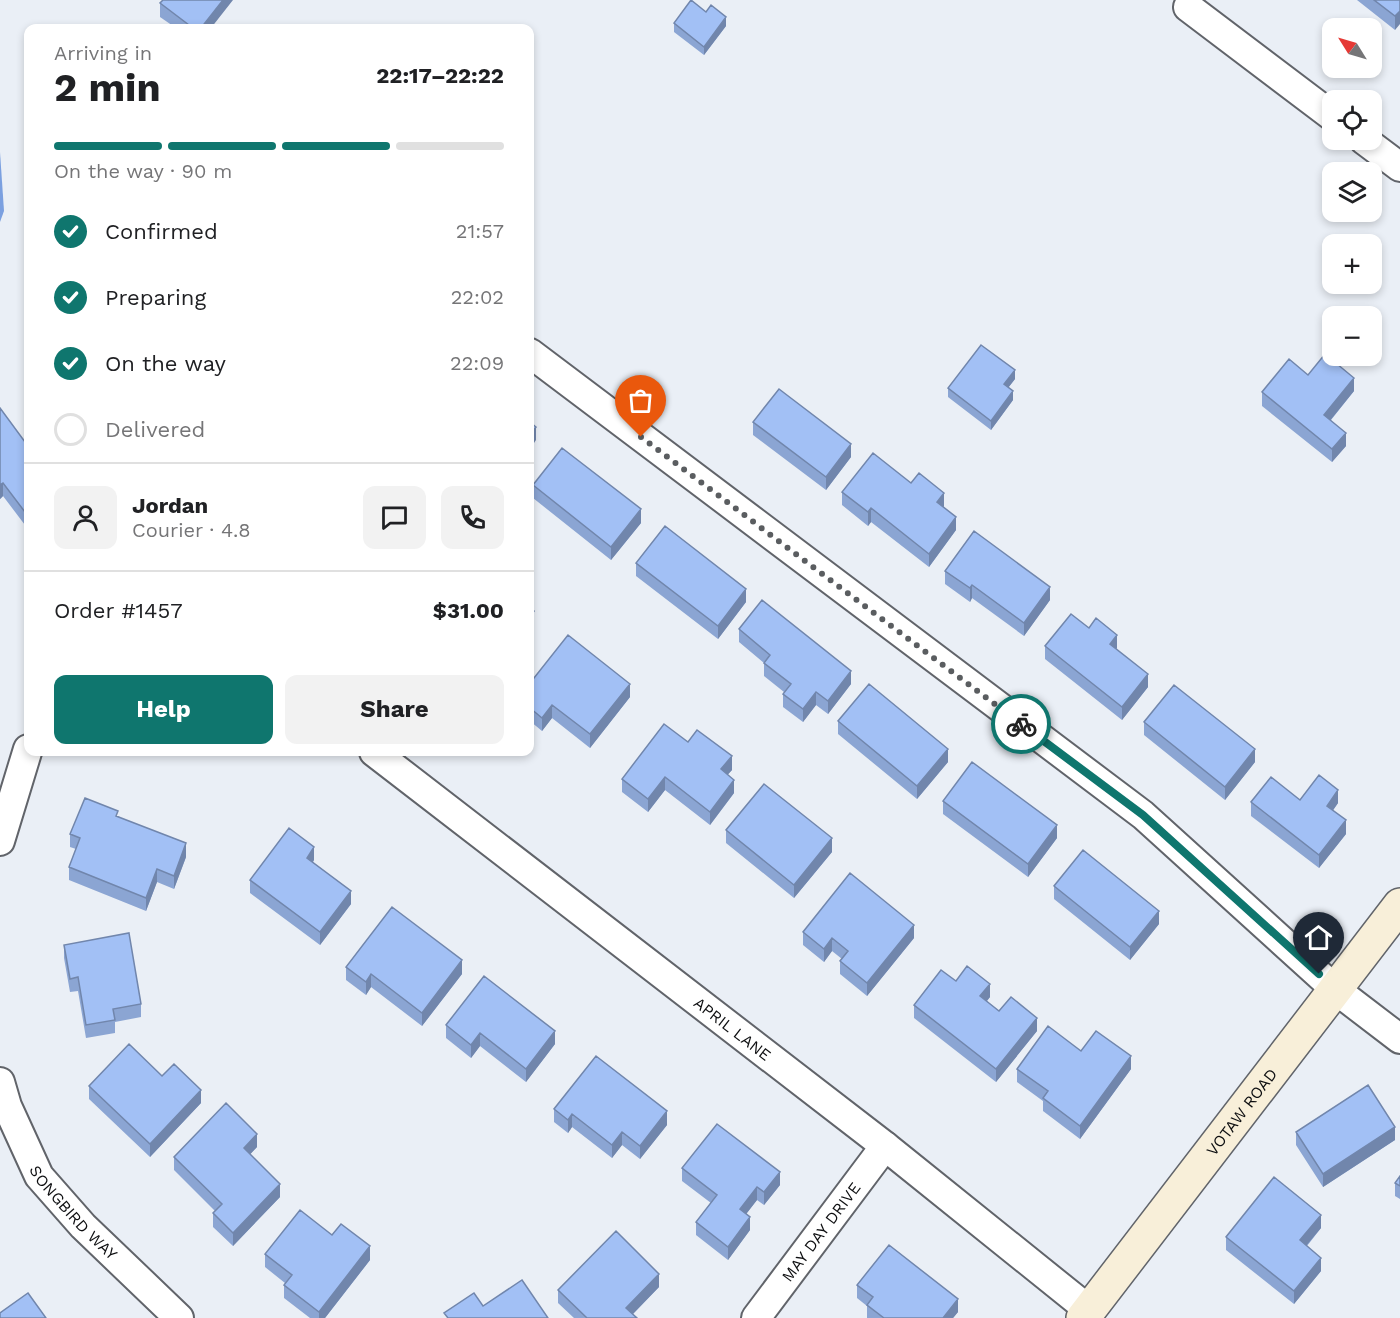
<!DOCTYPE html>
<meta charset="utf-8">
<style>
:root{--surface:#fff;--page:#f2f2f2;--text:#202124;--muted:#757577;--line:#e0e0e0;--accent:#0f766e}
body{margin:0;font-family:"Work Sans",sans-serif;background:var(--page);color:var(--text);height:100vh;display:flex;flex-direction:column;font-size:22px;white-space:nowrap}
*{box-sizing:border-box;margin:0}
p{font-size:20px;color:var(--muted)}
.icon{flex:none;width:33px;height:33px;fill:none;stroke:currentColor;stroke-width:2;stroke-linecap:round;stroke-linejoin:round}
.map{position:relative;flex:1;overflow:hidden}
.drawer{position:absolute;left:24px;top:24px;width:510px;height:732px;display:flex;flex-direction:column;background:var(--surface);border-radius:12px;box-shadow:0 3px 9px #0003}
.drawer>*{flex:none}
.needle{width:39px;rotate:307deg}
.controls{position:absolute;left:1322px;top:18px;display:grid;gap:12px}
.controls a{display:grid;place-items:center;width:60px;height:60px;border-radius:12px;background:var(--surface);box-shadow:0 3px 9px #0003;font-size:30px}
.pin{position:absolute;display:grid;place-items:center;width:51px;height:51px;color:#fff;margin:-62px -26px;border-radius:50% 50% 50% 0;rotate:-45deg;box-shadow:0 0 6px #0007}
.pin .icon{rotate:45deg}
.courier{position:absolute;display:grid;place-items:center;width:60px;height:60px;margin:-30px;border:4px solid #0f766e;border-radius:50%;background:#fff;color:#222;box-shadow:0 2px 8px #0007}
.head em{font-style:normal;font-weight:700}
.head div{display:flex;flex-direction:column-reverse}
.head{display:flex;align-items:center;justify-content:space-between;height:102px;padding:0 30px}
h1{font-size:39px;font-weight:700;line-height:45px}
.bar{display:grid;grid-template-columns:repeat(4,1fr);gap:9px 6px;align-content:center;height:72px;padding:0 30px}
.bar i{height:8px;border-radius:4px;background:var(--line)}
.bar .current{background:var(--accent)}
.bar p{grid-column:span 4}
.line{display:flex;align-items:center;gap:15px;padding:0 30px;border-top:2px solid var(--line)}
.line div{flex:1}
.round{display:grid;place-items:center;flex:none;width:63px;height:63px;border-radius:12px;background:var(--page)}
ol{padding:0 30px;list-style:none}
li{display:flex;align-items:center;gap:18px;height:66px}
li p{margin-inline-start:auto}
li .icon{padding:6px;border-radius:50%;background:var(--accent);color:#fff;stroke-width:4}
li:last-child{color:var(--muted)}
li i{width:33px;height:33px;border:3px solid var(--line);border-radius:50%}
.cta{display:flex;gap:12px;margin-top:auto;padding:12px 30px}
.cta a{flex:1;height:69px;border-radius:12px;background:var(--accent);color:#fff;font-size:24px;font-weight:700;line-height:69px;text-align:center}
.cta a+a{background:var(--page);color:var(--text)}
.map>svg:first-child{display:block}
.water{fill:#7ba0e0}
.lines{fill:none;stroke-linecap:round;stroke-linejoin:round}
.street-casing{stroke:#61646a;stroke-width:32}
.secondary-casing{stroke:#61646a;stroke-width:36}
.street{stroke:#fff;stroke-width:28}
.secondary{stroke:#f8efd9;stroke-width:33}
.wall{fill:#8ba5d3}
.shaded-wall{fill:#7186ac}
.building{fill:#a2c0f5;stroke:#7186ac;stroke-width:1.5}
.done{stroke:#5a5d60;stroke-width:6;stroke-dasharray:0 10.8}
.route{stroke:#0f766e;stroke-width:8}
.labels{text-anchor:middle;stroke-width:4.5;stroke-linejoin:round;paint-order:stroke}
.street-label{font-size:16px;fill:#0d0e10;stroke:#eaeff6}
</style>
<div class="map">
<svg width="1400" height="1318" viewBox="0 0 1400 1318">
<rect width="100%" height="100%" fill="#eaeff6"/>
<path class="water" d="M0,152L4,211L0,222Z"/>
<g class="lines">
<g class="street-casing">
<g id="street">
<path d="M1188,7L1332,116"/>
<path d="M1364,140L1400,167"/>
<path d="M530,353L1143,815L1336,990L1400,1039"/>
<path id="s1" d="M374,752L885,1146L1089,1310"/>
<path d="M0,841L28,749"/>
<path id="s2" d="M0,1082L7,1106L39,1176L83,1226L179,1318"/>
<path id="s3" d="M756,1318L885,1146"/>
</g>
</g>
<g class="secondary-casing">
<g id="secondary">
<path id="s4" d="M1083,1318L1400,905"/>
</g>
</g>
<use href="#street" class="street"/>
<use href="#secondary" class="secondary"/>
</g>
<path class="wall" d="M1357,0H1400L1395,30Z
M160,3L211,28H176L160,17Z
M674,23L726,26L704,55L674,32Z
M1308,375L1354,391L1331,420L1346,446L1332,462L1262,406V392Z
M1015,379L1008,388L1013,400L991,430L948,397V388Z
M0,408L28,446V529L3,496L0,499Z
M753,422L851,457L826,490L753,435Z
M911,483L944,506V507L956,530L929,567L871,522L868,526L842,505V492Z
M533,485L641,523L611,560L533,498Z
M636,563L746,602L718,639L636,576Z
M945,571L1050,600L1024,636L972,598L970,602L945,584Z
M1089,628L1117,648L1116,649L1148,687L1122,720L1045,659V646Z
M739,629L851,684L828,714L816,705L803,722L783,707V694L784,692L764,676V663L739,642Z
M530,683L630,697L590,748L552,718L542,731L530,721Z
M838,721L948,762L917,799L838,734Z
M1144,722L1255,762L1225,800L1144,735Z
M688,742L732,770L728,774L734,793L710,825L665,790L648,812L622,792V779Z
M1300,800L1338,803L1333,810L1346,834L1319,868L1251,816V802Z
M943,801L1057,838L1028,877L943,814Z
M118,816L186,857L174,889L157,882L146,911L69,880V867L76,849L70,847V834Z
M726,830L832,852L794,898L726,843Z
M314,860L313,862L351,904L320,945L250,893V880Z
M1054,886L1159,924L1130,960L1054,899Z
M803,932L914,938L867,996L840,974V961L842,959L832,951L824,962L803,945Z
M64,945L141,1004V1017L115,1022V1033L86,1038L78,991L70,992L64,958Z
M346,967L462,974L422,1026L371,987L366,995L346,980Z
M956,981L990,997L987,1001L999,1011L1037,1031L996,1082L914,1018V1005Z
M446,1025L555,1044L526,1082L480,1046L471,1058L446,1038Z
M1081,1051L1131,1069L1080,1139L1043,1111V1101L1017,1082V1069Z
M162,1076L201,1103L150,1157L89,1099V1086Z
M554,1109L667,1125L640,1159L622,1145L612,1158L572,1127L568,1133L554,1122Z
M1296,1132L1395,1140L1323,1187L1296,1145Z
M257,1147L250,1154L280,1197L233,1246L213,1227V1213L215,1211L174,1170V1157Z
M682,1168L780,1185L764,1205L757,1200L746,1214L750,1230L728,1260L696,1235V1222L711,1203L682,1181Z
M1400,1176V1199L1395,1196V1183Z
M1321,1228L1307,1246L1321,1271L1294,1304L1226,1250V1237Z
M332,1235L370,1260L325,1318H310L284,1298V1285L285,1283L265,1267V1254Z
M857,1285L958,1312L953,1318H867V1306L857,1298Z
M659,1287L633,1314L637,1318H574L558,1303V1290Z"/>
<path class="shaded-wall" d="M223,0H233L211,28H201Z
M1400,11V24L1395,30V16Z
M726,17V26L704,55V47Z
M1015,370V379L1004,393V384Z
M1354,378V391L1324,428V415Z
M1013,391V400L991,430V421Z
M536,427V440L530,449V435Z
M1346,433V446L1332,462V449Z
M851,444V457L826,490V477Z
M3,483V496L0,499V485Z
M944,493V506L937,515V502Z
M871,508V522L868,526V512Z
M641,509V523L611,560V547Z
M956,517V530L929,567V554Z
M972,585V598L970,602V588Z
M1050,587V600L1024,636V623Z
M746,589V602L718,639V626Z
M534,611V624L530,631V617Z
M1117,635V648L1110,657V644Z
M851,671V684L828,714V701Z
M1148,674V687L1122,720V707Z
M630,684V697L590,748V734Z
M816,692V705L803,722V709Z
M552,705V718L542,731V718Z
M948,749V762L917,799V786Z
M1255,749V762L1225,800V787Z
M732,756V770L721,782V769Z
M665,777V790L648,812V799Z
M734,780V793L710,825V812Z
M1338,790V803L1327,819V806Z
M1346,820V834L1319,868V855Z
M1057,825V838L1028,877V864Z
M832,838V852L794,898V885Z
M186,843V857L174,889V876Z
M314,847V860L307,871V858Z
M157,869V882L146,911V898Z
M351,891V904L320,945V932Z
M1159,911V924L1130,960V947Z
M914,925V938L867,996V983Z
M832,938V951L824,962V949Z
M462,960V974L422,1026V1013Z
M371,974V987L366,995V982Z
M990,984V997L980,1009V996Z
M1037,1018V1031L996,1082V1069Z
M555,1031V1044L526,1082V1069Z
M480,1033V1046L471,1058V1045Z
M1131,1056V1069L1080,1139V1126Z
M201,1090V1103L150,1157V1144Z
M667,1111V1125L640,1159V1146Z
M572,1114V1127L568,1133V1120Z
M1395,1127V1140L1323,1187V1174Z
M622,1132V1145L612,1158V1145Z
M257,1134V1147L244,1161V1148Z
M780,1172V1185L764,1205V1192Z
M280,1184V1197L233,1246V1233Z
M757,1187V1200L740,1222V1209Z
M1321,1215V1228L1300,1253V1240Z
M750,1217V1230L728,1260V1247Z
M370,1246V1260L325,1318H319V1312Z
M1321,1258V1271L1294,1304V1291Z
M659,1274V1287L629,1318L626,1308Z
M958,1299V1312L953,1318H943Z"/>
<path class="building" d="M163,0H223L201,28H193L160,3Z
M691,0L706,12L711,5L726,17L704,47L674,23Z
M1374,0H1400V11L1395,16Z
M981,345L1015,370L1004,384L1013,391L991,421L948,388Z
M1325,354L1354,378L1324,415L1346,433L1332,449L1262,392L1289,359L1308,375Z
M779,389L851,444L826,477L753,422Z
M0,408L28,446V516L3,483L0,485Z
M530,422L536,427L530,435Z
M562,448L641,509L611,547L533,485Z
M873,453L911,483L919,473L944,493L937,502L956,517L929,554L871,508L868,512L842,492Z
M665,526L746,589L718,626L636,563Z
M974,531L1050,587L1024,623L972,585L970,588L945,571Z
M762,600L851,671L828,701L816,692L803,709L783,694L791,684L764,663L770,655L739,629Z
M530,607L534,611L530,617Z
M1071,614L1089,628L1096,618L1117,635L1110,644L1148,674L1122,707L1045,646Z
M568,635L630,684L590,734L552,705L542,718L530,708V683Z
M869,684L948,749L917,786L838,721Z
M1174,685L1255,749L1225,787L1144,722Z
M664,724L688,742L697,730L732,756L721,769L734,780L710,812L665,777L648,799L622,779Z
M972,762L1057,825L1028,864L943,801Z
M1319,775L1338,790L1327,806L1346,820L1319,855L1251,802L1271,777L1300,800Z
M764,784L832,838L794,885L726,830Z
M85,798L118,811L116,816L186,843L174,876L157,869L146,898L69,867L80,838L70,834Z
M289,828L314,847L307,858L351,891L320,932L250,880Z
M1083,850L1159,911L1130,947L1054,886Z
M850,873L914,925L867,983L840,961L848,951L832,938L824,949L803,932Z
M392,907L462,960L422,1013L371,974L366,982L346,967Z
M129,933L141,1004L113,1009L115,1020L86,1025L78,977L70,979L64,945Z
M967,966L990,984L980,996L999,1011L1011,997L1037,1018L996,1069L914,1005L941,970L956,981Z
M484,976L555,1031L526,1069L480,1033L471,1045L446,1025Z
M1048,1026L1081,1051L1096,1031L1131,1056L1080,1126L1043,1098L1048,1091L1017,1069Z
M129,1044L162,1076L174,1064L201,1090L150,1144L89,1086Z
M596,1056L667,1111L640,1146L622,1132L612,1145L572,1114L568,1120L554,1109Z
M1368,1085L1395,1127L1323,1174L1296,1132Z
M226,1103L257,1134L244,1148L280,1184L233,1233L213,1213L222,1204L174,1157Z
M717,1124L780,1172L764,1192L757,1187L740,1209L750,1217L728,1247L696,1222L717,1195L682,1168Z
M1400,1176V1186L1395,1183Z
M1274,1177L1321,1215L1300,1240L1321,1258L1294,1291L1226,1237Z
M300,1210L332,1235L341,1224L370,1246L319,1312L284,1285L292,1275L265,1254Z
M616,1231L659,1274L626,1308L637,1318H587L558,1290Z
M889,1245L958,1299L943,1318H884L867,1305L873,1297L857,1285Z
M522,1280L548,1318H448L444,1313L474,1293L483,1306Z
M28,1293L46,1318H0V1313Z"/>
<g class="lines">
<path class="done" d="M641,437L1021,724"/>
<path class="route" d="M1021,724L1143,815L1319,974"/>
</g>
<g class="labels">
<g class="street-label">
<text dy="6" stroke="none"><textPath href="#s1" startOffset="453">APRIL LANE</textPath></text>
<text dy="6" stroke="none"><textPath href="#s4" startOffset="260">VOTAW ROAD</textPath></text>
<text dy="6" stroke="none"><textPath href="#s2" startOffset="152">SONGBIRD WAY</textPath></text>
<text dy="6" stroke="none"><textPath href="#s3" startOffset="108">MAY DAY DRIVE</textPath></text>
</g>
</g>
</svg>
<div class="controls">
<a><svg class="needle" viewBox="-14 -14 28 28"><path d="M0-13l5 13h-10z" fill="#e53935"/><path d="M0 13l5-13h-10z" fill="#757577"/></svg></a>
<a><svg class="icon" aria-label="locate" viewBox="0 0 24 24"><circle cx="12" cy="12" r="6"/><path d="M12 2v4M12 18v4M2 12h4M18 12h4"/></svg></a>
<a><svg class="icon" aria-label="layers" viewBox="0 0 24 24"><path d="M12 4l9 5-9 5-9-5zM3 14l9 5 9-5"/></svg></a>
<a>+</a>
<a>−</a>
</div>
<div class="pin" style="left:641px;top:437px;background:#ea580c"><svg class="icon" aria-label="bag" viewBox="0 0 24 24"><path d="M5 8h14l-1 12H6zM9 8a3 3 0 0 1 6 0"/></svg></div>
<div class="pin" style="left:1319px;top:974px;background:#1f2937"><svg class="icon" aria-label="home" viewBox="0 0 24 24"><path d="M3 11l9-7 9 7M6 9v11h12V9"/></svg></div>
<div class="courier" style="left:1021px;top:724px"><svg class="icon" aria-label="bike" viewBox="0 0 24 24"><circle cx="6" cy="16" r="4"/><circle cx="18" cy="16" r="4"/><path d="M6 16l4-8h5l3 8M10 8l3 8H6M13 5h3"/></svg></div>
<section class="drawer">
<div class="head"><div><h1>2 min</h1><p>Arriving in</p></div><em>22:17–22:22</em></div>
<div class="bar"><i class="current"></i><i class="current"></i><i class="current"></i><i></i><p>On the way · 90 m</p></div>
<ol>
<li><svg class="icon" aria-label="check" viewBox="0 0 24 24"><path d="M5 12l5 5 9-10"/></svg>Confirmed<p>21:57</p></li>
<li><svg class="icon" aria-label="check" viewBox="0 0 24 24"><path d="M5 12l5 5 9-10"/></svg>Preparing<p>22:02</p></li>
<li><svg class="icon" aria-label="check" viewBox="0 0 24 24"><path d="M5 12l5 5 9-10"/></svg>On the way<p>22:09</p></li>
<li><i></i>Delivered</li>
</ol>
<div class="line" style="height:108px"><a class="round"><svg class="icon" aria-label="person" viewBox="0 0 24 24"><circle cx="12" cy="8" r="4"/><path d="M4 21q1-7 8-7t8 7"/></svg></a><div><b>Jordan</b><p>Courier · 4.8</p></div><a class="round"><svg class="icon" aria-label="chat" viewBox="0 0 24 24"><path d="M4 5h16v11H9l-5 4z"/></svg></a><a class="round"><svg class="icon" aria-label="phone" viewBox="0 0 24 24"><path d="M5 4h4l2 5-3 2q2 4 5 5l2-3 5 2v4C11 20 4 13 5 4z"/></svg></a></div>
<div class="line" style="height:78px"><div>Order #1457</div><b>$31.00</b></div>
<div class="cta"><a>Help</a><a>Share</a></div>
</section>
</div>
